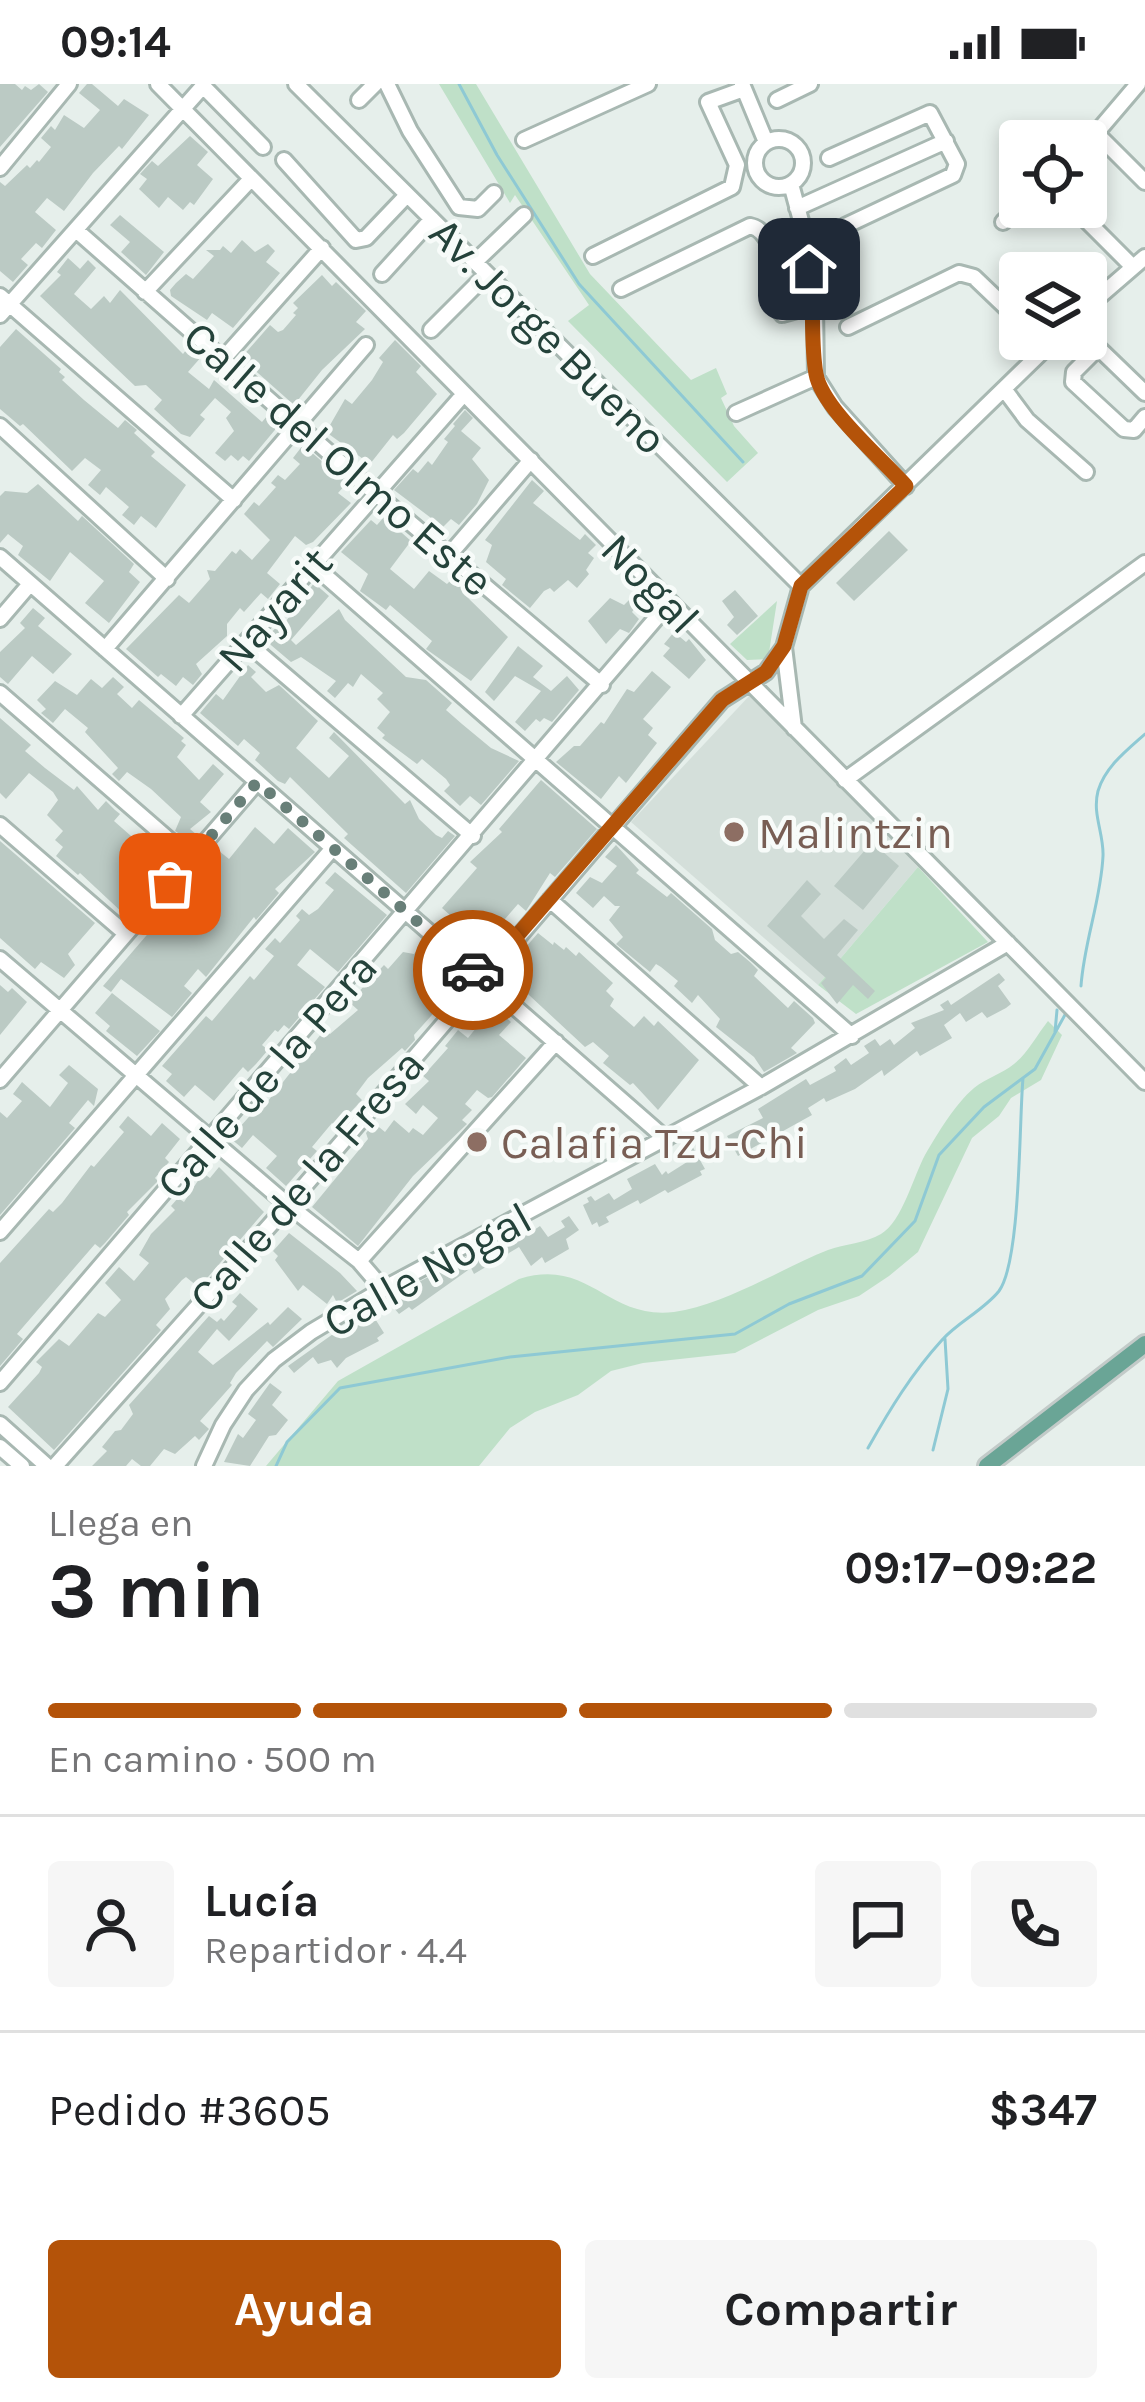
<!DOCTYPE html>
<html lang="es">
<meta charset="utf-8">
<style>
:root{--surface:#fff;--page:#f6f6f6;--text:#202124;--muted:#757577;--line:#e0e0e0;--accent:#b45309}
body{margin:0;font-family:Karla,sans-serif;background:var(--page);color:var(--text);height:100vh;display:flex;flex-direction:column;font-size:45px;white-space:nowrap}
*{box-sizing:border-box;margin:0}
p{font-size:39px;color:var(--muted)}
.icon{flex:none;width:66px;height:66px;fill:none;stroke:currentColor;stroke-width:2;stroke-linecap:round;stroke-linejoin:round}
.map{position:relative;height:1382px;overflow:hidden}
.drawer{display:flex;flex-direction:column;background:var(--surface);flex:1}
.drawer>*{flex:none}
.buttons{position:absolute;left:999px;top:36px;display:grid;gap:24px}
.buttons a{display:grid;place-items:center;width:108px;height:108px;border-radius:12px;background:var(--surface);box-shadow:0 6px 18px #0003;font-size:60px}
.pin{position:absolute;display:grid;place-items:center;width:102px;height:102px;color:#fff;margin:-51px;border-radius:24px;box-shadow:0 6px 18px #0006}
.courier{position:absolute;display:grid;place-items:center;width:120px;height:120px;margin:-60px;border:9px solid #b45309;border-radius:50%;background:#fff;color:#222;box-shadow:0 3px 15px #0007}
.head em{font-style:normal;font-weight:700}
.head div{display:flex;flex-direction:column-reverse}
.head{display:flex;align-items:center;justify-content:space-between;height:204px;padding:0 48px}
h1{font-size:78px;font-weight:700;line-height:90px}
.bar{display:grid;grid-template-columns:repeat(4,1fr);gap:18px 12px;align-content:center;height:144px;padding:0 48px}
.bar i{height:15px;border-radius:9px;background:var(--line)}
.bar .active{background:var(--accent)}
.bar p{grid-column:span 4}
.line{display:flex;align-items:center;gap:30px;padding:0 48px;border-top:3px solid var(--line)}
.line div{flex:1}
.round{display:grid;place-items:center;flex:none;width:126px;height:126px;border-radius:12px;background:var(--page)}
.action{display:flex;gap:24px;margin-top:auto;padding:24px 48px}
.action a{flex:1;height:138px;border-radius:12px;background:var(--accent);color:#fff;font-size:48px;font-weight:700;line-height:138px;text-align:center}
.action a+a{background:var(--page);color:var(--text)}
.status{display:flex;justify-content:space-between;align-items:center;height:84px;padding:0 60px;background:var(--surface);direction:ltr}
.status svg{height:33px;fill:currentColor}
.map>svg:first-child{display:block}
.built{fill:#d4dfda}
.green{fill:#bfe0c8}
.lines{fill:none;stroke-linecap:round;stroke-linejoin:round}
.stream{stroke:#8ec9d4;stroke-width:3}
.building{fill:#bbcac4}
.minor-casing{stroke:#a8b8b2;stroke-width:20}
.major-casing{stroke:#c2cac8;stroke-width:22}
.minor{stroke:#fff;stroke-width:14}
.major{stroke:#6aa596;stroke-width:16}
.done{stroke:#687f78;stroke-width:12;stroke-dasharray:0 21.6}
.route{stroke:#b45309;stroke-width:15}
.education-dot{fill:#8d6e63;stroke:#f7fbf9;stroke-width:4.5}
.labels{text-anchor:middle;stroke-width:9;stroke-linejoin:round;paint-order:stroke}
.street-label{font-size:45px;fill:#24423a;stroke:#f7fbf9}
.education-label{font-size:45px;fill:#785e54;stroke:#f7fbf9;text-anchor:start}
</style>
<div class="status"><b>09:14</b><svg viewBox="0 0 49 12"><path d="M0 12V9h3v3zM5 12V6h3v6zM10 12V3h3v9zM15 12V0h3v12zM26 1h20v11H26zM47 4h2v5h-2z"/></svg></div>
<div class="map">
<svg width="1145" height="1382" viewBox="0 0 1145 1382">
<rect width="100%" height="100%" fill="#e6efeb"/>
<path class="built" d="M751,610L918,783L818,901L631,738Z"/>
<path class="green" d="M439,0H476L590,190L691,296L716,284L727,310L721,314L734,342L758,369L727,398L568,237L589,221L515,111L510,119Z
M777,517L768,575L747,576L730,560Z
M918,783L988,858L856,930L818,901Z
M1048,937L1062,951L1041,996L1011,1014L999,1032L972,1054L918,1168L889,1192L859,1212L818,1226L735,1269L643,1279L611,1287L578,1311L535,1328L510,1344L479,1382H266L338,1297L519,1195C590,1173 606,1236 674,1228C725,1221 780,1185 828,1166C844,1160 866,1159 881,1150C902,1138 914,1091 925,1071C938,1049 955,1020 974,1004C986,994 1002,990 1014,980C1027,970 1037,951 1048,937Z"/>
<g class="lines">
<path class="stream" d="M459,0L497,71L579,200L743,378
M1081,902C1084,858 1101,816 1103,772C1104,750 1092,730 1098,707C1105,683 1127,666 1145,650
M1055,948L1057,926
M868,1364C890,1325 912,1289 942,1256C958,1238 984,1226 999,1207C1021,1177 1019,1038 1023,994
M933,1366L948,1305L945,1255
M276,1382L287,1358L340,1304L510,1273L735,1250L789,1220L862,1192L915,1137L939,1071L984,1023L1035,985L1066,929"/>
</g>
<path class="building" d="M0,0H15L22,6L25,2L31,6L39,0L48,8L0,63Z
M87,0H92L118,22L124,15L149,31L122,65L119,62L93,89L64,127L47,114L35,128L56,146L42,164L36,159L21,175L28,181L13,198L0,187V98L5,102L27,81L30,84L37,76L39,78L51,63L41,54L51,42L55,46L64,31L84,44L100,26L79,9Z
M190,52L208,68L197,81L213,95L194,121L190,118L183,126L168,113L159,124L139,105L147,95L140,90L152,77L158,82Z
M120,131L164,168L146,191L121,168L130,158L110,141Z
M242,156L255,168L268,160L275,167L266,178L280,189L233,244L212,229L207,236L171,212L170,206L176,199L186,190L193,195L214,172L206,166H220L223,162L231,169Z
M68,174L80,185L88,176L96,184L74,210L91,225L104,212L110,219L120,206L183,270L190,261L202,272L188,288L209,305L214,296L262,338L268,331L279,341L249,377L243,372L238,377L231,371L225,377L215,369L234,347L226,334L231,328L215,314L200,331L205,335L190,353L181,350L154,325L162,316L146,301L135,302L40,212L61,191L57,188Z
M322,191L332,202L336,198L366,227L356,238L365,245L322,286L294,321L241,274L270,241L278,248L283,246L296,231L293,229L298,224L293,219Z
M16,245L61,285L59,288L65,293L62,296L84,316L118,344L125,336L137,346L134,349L155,368L151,372L186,401L156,444L141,432L134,441L122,431L129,423L106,403L100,411L88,401L101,386L85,374L72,387L23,340L20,342L0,325V263Z
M395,256L421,282L416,288L437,310L404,349L397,355L393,351L370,380L326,348L345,315L352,320L372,296L383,278L379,274Z
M465,326L473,334L461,347L481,364L472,375L489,396L477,420L459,441L451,435L443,443L394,406L413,385L418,389L428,377L432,381L448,358L444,355L455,342L453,340Z
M303,361L347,399L338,409L351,419L313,458L306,461L295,452L267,489L280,500L268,515L261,509L244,528L240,524L227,540V552L196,580L202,590L193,601L183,593L176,602L161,590L158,593L126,565L179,511L189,519L210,495L207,486L215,487L232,467L236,470L240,465L252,476L270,456L244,430L254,418L259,422L276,403L271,399L278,391L285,396L300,380L293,374Z
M532,396L544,407L533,419L580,456L585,450L596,461L588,469L594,474L586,486L589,490L577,504L568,496L554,508L550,504L544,507L530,524L502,501L506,495L486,478L492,461L485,456Z
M38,400L78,437L82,432L134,480L129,488L140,498L109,539L85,519L104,497L70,468L50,497L18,471L23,462L8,450L0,459V412L5,407L27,409Z
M384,433L411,457L390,485L414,505L429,487L447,500L451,496L456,500L460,496L472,506L466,512L508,553L471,597L426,565L432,557L390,521L386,526L360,507L368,490L341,468L371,436L377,441Z
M889,447L908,466L854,517L836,499Z
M314,499L329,512L291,556L296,561L339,525L345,536L406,593L426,596L452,619L446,626L462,640L491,664L519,677L481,721L470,712L460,722L444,707L450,701L446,695L422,675L417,680L382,654L385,651L377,644L390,628L377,615L383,609L361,590L353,603L348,599L335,614L327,607L336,597L301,573L291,578L265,556L278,541L281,544Z
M735,506L758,532L737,551L727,541L734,533L722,517Z
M610,514L624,521L631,514L637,521L632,528L639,535L629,549L620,545L606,560L588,537Z
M33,524L45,534L38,542L72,570L53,590L32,572L8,600L0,593V568L25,544L20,539Z
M674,548L686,558L689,555L706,576L689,595L663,572L670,564L664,560Z
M518,562L543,582L533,593L551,607L567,592L579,606L552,638L544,634L540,638L536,635L525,647L515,638L541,607L515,592L494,617L485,608Z
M248,581L256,588L251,593L266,608L279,601L318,637L296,664L329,694L349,672L329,654L334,648L405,720L410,716L419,735L436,751L442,754L448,747L455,752L406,809L344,754L348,750L290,693L285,700L278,697L255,676L260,669L244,655L238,662L200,629L216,610L223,616Z
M652,587L671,603L643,635L653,644L648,651L657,659L626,699L619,692L601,715L556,678L574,662H580L601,638L604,640L627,605L634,608Z
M113,593L124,603L117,610L132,624L139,616L184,654L181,657L186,661L177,673L199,696L213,680L224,690L200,718L211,728L190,745L197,751L191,757L175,747L181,733L151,705L127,688L119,697L112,690L118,684L85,648L88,644L65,625L53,639L41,629L46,625L37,616L55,597L77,611L91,595L102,604Z
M0,634L31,661L25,667L45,684L74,706L77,702L98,726L106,717L115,726L120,730L114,737L164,781L125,831L80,789L78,791L56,772L63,763L55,756L63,747L47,731L58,716L53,708L29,689L6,715L0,709Z
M541,696L597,745L555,793L550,789L526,827L518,820L498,843L505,850L484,875L456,851L459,849L454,844L459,839L442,824L477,784L470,778L502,748L499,745Z
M255,743L274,760L288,744L315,768L275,805L279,809L256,836L254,833L206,893L198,885L184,902L192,909L172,933L121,895L111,908L103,902L152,845L155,848L178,818L188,826L209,796L201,789L219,767L229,775Z
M0,757L95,839L68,870L75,881L64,894L41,878L35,885L0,854Z
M872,758L899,782L863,826L834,802Z
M616,761L639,786L636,789L667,813L671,809L712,845L715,856L731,870L738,868L750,878L758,886L754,892L788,924L794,917L813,934L815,939L791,964L797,969L764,988L754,973L716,943L720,935L698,911L692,919L674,902L678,897L661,883L656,880L650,888L616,860L623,853L609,836L620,822H615L604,812L593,824L576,809L590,793L602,799L617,782L605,773Z
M335,788L387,831L338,888L310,865L297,881L325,903L289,945L284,941L278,948L275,946L262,961L268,966L256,980L248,988L243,983L214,1017L195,1001L184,1013L166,997L172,990L162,982L206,932L212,937L250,892L254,896L274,872L265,865L275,854L280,859L300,836L296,832L302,825L309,831L318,825L334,806L325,799Z
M807,796L821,810L801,832L824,855L844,835L858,846L837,871L875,907L868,915L853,901L837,920L821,899L826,894L767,842Z
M538,849L553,861L554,858L564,866L566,863L576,872L579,868L613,899L606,907L614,915L610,922L634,943L644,932L654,942L658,937L699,976L658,1026L633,999L630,1001L603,979L609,972L593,958L585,963L515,898L513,901L501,892Z
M422,861L437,873L425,886L442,900L447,894L457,903L414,951L415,956L405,967L402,964L368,994L356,1010L362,1016L345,1034L336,1042L332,1039L312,1063L317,1067L286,1102L266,1084L277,1072L253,1051L242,1064L230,1054L257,1024L264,1022L325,945L330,950L358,926L349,918L384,881L388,885L403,868L414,870Z
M999,889L1005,896L998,902L1011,920L1006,924L987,934L982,928L966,938L960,929L944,941L952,954L920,972L917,967L884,992L882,986L855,1005L826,1018L824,1014L808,1024L812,1031L738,1072L727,1052L763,1034L758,1025L806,995L810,1001L836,987L834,983L846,974L851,981L869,969L864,962L875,955L880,962L890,955L894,961L915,944L911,939L944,926L940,921L948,916L951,921Z
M0,901L8,908L12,904L27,918L0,951Z
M112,909L160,947L137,972L106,947L110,942L95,929Z
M483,913L511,938L499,951L526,974L492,1013L488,1014L477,1006L465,1020L472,1026L462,1036L467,1040L413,1092L358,1162L312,1123L368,1055L366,1049L374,1039L385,1048L394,1036L409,1049L413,1044L423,1051L438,1034L423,1021L416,1030L405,1020L429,997L423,992L448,964L445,962L458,946L468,954L480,939L469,929Z
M69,981L98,1005L94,1022L88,1016L69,1039L75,1044L0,1131V1028L7,1034L22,1017L13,1010L22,998L50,1023L68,999L59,991Z
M128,1032L151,1052L162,1039L180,1055L165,1074L169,1078L155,1094L158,1097L127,1128L129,1131L105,1159L100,1164L95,1160L17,1250L23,1255L0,1282V1179L49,1125L53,1128L62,1119L91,1081L94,1083L124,1048L119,1043Z
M691,1060L705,1085L700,1087L702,1091L668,1109L665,1106L640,1120L638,1116L606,1133L609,1138L599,1143L597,1138L592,1141L583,1121L589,1118L587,1114L591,1112L595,1117L609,1109L614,1116L632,1105L627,1095L655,1080L662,1091L666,1087L668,1090L687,1078L679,1067Z
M219,1083L264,1128L202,1200L197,1202L186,1193L182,1196L165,1215L170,1225L156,1241L161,1246L54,1366L8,1323L39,1289L42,1283L36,1278L59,1255L69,1262L98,1229L105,1233L121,1216L105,1199L119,1183L134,1197L149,1179L139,1171L151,1150L175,1126L171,1122L178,1114L184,1118L203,1089L210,1094Z
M569,1132L579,1146L566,1155L569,1165L545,1179L542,1173L531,1182L519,1163L474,1190L471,1184L412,1226L409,1223L399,1230L389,1218V1214L501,1154L515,1150L519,1156L540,1142L548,1153L565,1143L561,1137Z
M289,1149L340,1189L357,1207L337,1219L333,1211L327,1220L303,1201L298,1207L275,1176L278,1172L273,1167Z
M240,1209L258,1225L229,1257L217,1245L198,1268L213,1281L268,1238L270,1241L288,1223L302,1235L273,1263L267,1257L236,1289L230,1299L232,1301L200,1337L209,1345L199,1356L195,1352L175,1370L164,1365L150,1382H141L132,1375L126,1382H92L107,1367L102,1363L115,1347L121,1346L133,1330L129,1321L209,1232L217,1238L221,1234L224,1237L237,1222L232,1218Z
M357,1233L362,1241L374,1233L384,1249L377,1254L379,1257L346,1274L337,1284L331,1276L318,1280L313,1273L294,1289L288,1282Z
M270,1299L282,1308L272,1321L288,1336L276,1351L269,1352L250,1382L224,1378L238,1350L243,1354L256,1336L248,1330Z"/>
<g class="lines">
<g class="minor-casing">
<path id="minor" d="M158,0L1145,998
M296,0L801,502
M387,0L410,47L459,123L478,125L494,109
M742,0L766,58
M1138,0L1098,47L1100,53L1145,98
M359,16L375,0
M777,16L810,0
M755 79a24 24 0 1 1 48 0a24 24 0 1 1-48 0Z
M524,56L648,0
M829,74L930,29L957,80L953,91L845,142
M284,76L356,156L366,154L407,111
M0,84L69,0
M791,100L804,148L815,221L816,293L835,323L906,402
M1073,123L1132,182
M797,124L946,57
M1003,138L1020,122
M76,146L375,409L602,601
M593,172L732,103L737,81L708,18L744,5
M475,178L524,131
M382,190L432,135
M621,205L750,142C778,147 778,206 782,230L815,221
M145,208L250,96
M0,212L234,416
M1086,224L1145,173
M0,231L203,2L263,63
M848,243L959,189L974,193L1020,237
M431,246L487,190
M1086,252L1145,309
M1098,264L1074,288L1073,298L1124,345L1134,346L1145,333
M224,274L322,164
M1004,305L1027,336L1086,388
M736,329L816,293
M0,342L167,495
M450,470L531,376
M0,473L666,1055
M313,481L852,952
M0,535L30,500
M246,558L473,752
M784,563L794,644
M105,565L366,261
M0,609L191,775
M181,632L463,311
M845,696L1145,479
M0,741L126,850
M550,816L761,1003
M0,875L288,1121L359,1177L383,1205
M0,996L257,698
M0,1148L333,764
M359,1177L556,958
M0,1299L670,518
M0,1340L47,1382
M0,1363L22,1382
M55,1382L288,1121L722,616L766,588L784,563L801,502L1055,255
M204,1382L223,1341L246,1306L274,1276L311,1248L383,1205L761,1003L1008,859"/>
</g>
<g class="major-casing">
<path id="major" d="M987,1382L1145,1260"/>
</g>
<use href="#minor" class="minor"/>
<use href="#major" class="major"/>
</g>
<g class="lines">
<path class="done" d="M170,800L257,698L473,886"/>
<path class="route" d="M473,886L481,893L722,616L766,588L784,562L801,502L906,402C882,375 822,324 816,290C810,256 815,219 809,185"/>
</g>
<g class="education-dot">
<circle cx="734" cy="748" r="12"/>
<circle cx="477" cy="1058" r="12"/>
</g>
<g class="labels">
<g class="street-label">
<text transform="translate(549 251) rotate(45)" y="16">Av. Jorge Bueno</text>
<text transform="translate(339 374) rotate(41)" y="16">Calle del Olmo Este</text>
<text transform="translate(651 499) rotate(46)" y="16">Nogal</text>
<text transform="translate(274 525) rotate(-49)" y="16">Nayarit</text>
<text transform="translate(266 991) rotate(-49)" y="16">Calle de la Pera</text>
<text transform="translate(306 1096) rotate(-49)" y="16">Calle de la Fresa</text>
<text transform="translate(427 1185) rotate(-29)" y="16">Calle Nogal</text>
</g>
<g class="education-label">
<text x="758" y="764">Malintzin</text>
<text x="501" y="1074">Calafia Tzu-Chi</text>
</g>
</g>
</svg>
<div class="buttons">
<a><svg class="icon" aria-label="locate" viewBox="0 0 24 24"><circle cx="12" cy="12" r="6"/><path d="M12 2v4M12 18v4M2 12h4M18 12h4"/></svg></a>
<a><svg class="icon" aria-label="layers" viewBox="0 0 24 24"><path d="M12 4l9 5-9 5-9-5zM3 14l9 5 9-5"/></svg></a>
</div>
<div class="pin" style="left:170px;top:800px;background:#ea580c"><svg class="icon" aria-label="bag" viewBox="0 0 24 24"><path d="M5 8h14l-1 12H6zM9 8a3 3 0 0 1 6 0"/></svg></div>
<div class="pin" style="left:809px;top:185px;background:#1f2937"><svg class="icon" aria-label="home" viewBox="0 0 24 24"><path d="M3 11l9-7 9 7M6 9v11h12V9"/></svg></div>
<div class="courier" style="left:473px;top:886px"><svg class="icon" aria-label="car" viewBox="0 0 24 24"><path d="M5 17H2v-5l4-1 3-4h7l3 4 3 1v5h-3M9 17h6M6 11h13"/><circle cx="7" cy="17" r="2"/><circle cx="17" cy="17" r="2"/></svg></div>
</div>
<section class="drawer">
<div class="head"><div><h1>3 min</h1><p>Llega en</p></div><em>09:17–09:22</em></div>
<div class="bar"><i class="active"></i><i class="active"></i><i class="active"></i><i></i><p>En camino · 500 m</p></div>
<div class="line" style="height:216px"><a class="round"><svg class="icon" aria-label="person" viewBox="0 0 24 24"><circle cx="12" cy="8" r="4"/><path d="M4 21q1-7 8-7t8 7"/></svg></a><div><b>Lucía</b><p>Repartidor · 4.4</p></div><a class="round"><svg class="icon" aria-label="chat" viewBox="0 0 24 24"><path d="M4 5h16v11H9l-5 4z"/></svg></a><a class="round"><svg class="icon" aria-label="phone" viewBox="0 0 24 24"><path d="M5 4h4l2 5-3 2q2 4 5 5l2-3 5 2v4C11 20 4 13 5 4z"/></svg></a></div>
<div class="line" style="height:156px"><div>Pedido #3605</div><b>$347</b></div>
<div class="action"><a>Ayuda</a><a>Compartir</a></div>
</section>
